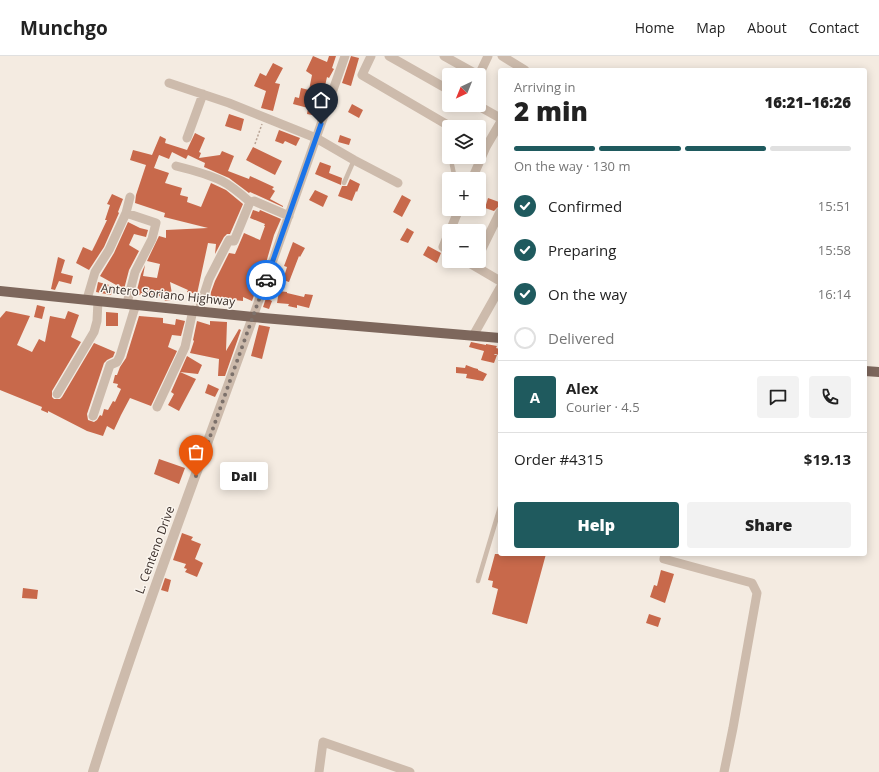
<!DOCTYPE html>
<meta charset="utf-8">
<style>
:root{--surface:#fff;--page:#f2f2f2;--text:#222;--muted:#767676;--line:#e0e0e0;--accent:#1f5a5e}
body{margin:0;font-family:"Open Sans",sans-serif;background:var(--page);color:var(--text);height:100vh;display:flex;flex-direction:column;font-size:15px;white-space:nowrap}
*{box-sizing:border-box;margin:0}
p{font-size:13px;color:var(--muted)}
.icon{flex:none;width:22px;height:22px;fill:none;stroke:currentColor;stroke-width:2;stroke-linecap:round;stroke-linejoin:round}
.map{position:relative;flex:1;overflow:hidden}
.sheet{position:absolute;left:498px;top:12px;width:369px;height:488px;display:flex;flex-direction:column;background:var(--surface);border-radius:4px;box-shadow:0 2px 10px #0003}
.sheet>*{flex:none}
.needle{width:26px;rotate:223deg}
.fabs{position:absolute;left:442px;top:12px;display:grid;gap:8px}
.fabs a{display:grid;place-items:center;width:44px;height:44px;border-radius:4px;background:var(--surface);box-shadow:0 2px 10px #0003;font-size:20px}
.pin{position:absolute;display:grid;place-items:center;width:34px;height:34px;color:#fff;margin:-41px -17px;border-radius:50% 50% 50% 0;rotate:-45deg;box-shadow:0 0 4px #0007}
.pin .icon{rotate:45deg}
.courier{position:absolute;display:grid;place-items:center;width:40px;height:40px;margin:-20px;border:3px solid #1a73e8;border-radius:50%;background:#fff;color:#222;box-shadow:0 1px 5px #0007}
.bubble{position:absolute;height:28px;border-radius:4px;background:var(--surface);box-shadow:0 2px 10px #0003;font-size:13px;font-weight:800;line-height:28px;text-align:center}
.head em{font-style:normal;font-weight:800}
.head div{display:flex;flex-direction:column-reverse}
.head{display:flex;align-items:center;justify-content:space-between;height:68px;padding:0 16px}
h1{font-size:26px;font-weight:800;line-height:30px}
.bar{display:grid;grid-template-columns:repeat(4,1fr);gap:6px 4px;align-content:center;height:48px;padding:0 16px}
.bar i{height:5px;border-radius:3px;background:var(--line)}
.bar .active{background:var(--accent)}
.bar p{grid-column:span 4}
.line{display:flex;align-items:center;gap:10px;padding:0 16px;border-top:1px solid var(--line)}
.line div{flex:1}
.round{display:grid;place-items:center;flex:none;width:42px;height:42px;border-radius:4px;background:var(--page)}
ol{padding:0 16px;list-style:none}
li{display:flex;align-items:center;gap:12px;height:44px}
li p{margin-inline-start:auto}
li .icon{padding:4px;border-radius:50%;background:var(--accent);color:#fff;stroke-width:4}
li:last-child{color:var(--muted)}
li i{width:22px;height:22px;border:2px solid var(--line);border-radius:50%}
.button{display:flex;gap:8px;margin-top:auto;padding:8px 16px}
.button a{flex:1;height:46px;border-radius:4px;background:var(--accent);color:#fff;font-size:16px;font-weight:800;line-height:46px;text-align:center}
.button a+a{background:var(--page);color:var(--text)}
header{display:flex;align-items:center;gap:24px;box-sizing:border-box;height:56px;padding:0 20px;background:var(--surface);border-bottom:1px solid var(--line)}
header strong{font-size:19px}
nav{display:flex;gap:22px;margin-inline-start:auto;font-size:14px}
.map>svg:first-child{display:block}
.building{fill:#c8694b}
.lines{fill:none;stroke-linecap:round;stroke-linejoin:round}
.path{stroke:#b9a596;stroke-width:1.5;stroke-dasharray:2 2;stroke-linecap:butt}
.service{stroke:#cdbbac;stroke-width:4.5}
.minor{stroke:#cdbbac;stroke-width:9}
.tertiary{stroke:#cdbbac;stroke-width:10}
.primary{stroke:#7d675c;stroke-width:10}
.done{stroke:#7c716b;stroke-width:4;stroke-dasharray:0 7.2}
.route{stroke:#1a73e8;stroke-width:5}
.labels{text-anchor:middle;stroke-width:3;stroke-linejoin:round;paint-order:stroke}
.street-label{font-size:12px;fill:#3b302b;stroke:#fbf5ee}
</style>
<header>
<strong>Munchgo</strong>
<nav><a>Home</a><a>Map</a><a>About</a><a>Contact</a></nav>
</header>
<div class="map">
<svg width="879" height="716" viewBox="0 0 879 716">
<rect width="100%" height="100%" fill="#f4ebe1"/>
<path class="building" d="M313,0L327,6L329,0H336L332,12L334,13L329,22L327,21L323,39H324L317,60L307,58L308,52L293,48L295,41L299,42L301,32L309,34L312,19L306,15Z
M351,0L359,2L351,30L342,27Z
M273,7L283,12L275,27L280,28L273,55L261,52L266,35L254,30L260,17L266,20Z
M352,48L363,54L359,62L348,56Z
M229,58L244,63L241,75L225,70Z
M279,74L300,82L296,90L285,85L283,88L275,85Z
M195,77L205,82L199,96L201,97L199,102L220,99L222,95L234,100L228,115L249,123L250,120L274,131L272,133L275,135L270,143L283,150V151L250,136L249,137L229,122L204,111L205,107L188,99L186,103L172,96L169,103L159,99L154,112L169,117L165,127L182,132L180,139L188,141L187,146L201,151L211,127L226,134L243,148L230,178H227L224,181L215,198L216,188L208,187L197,238L187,236L188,234L170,226L173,244L165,245L164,241L141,237L140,239L136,238L141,218L145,209L143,220L157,222L160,208L147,205L159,180L166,182V174L208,172L164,161L165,157L135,147L136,139L146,109L130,104L133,94L152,99L160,80L166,83L165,87L187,94Z
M340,79L351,83L349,89L338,86Z
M253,91L282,105L275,119L246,104Z
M320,106L331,110L329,117L342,122L341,129L315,118Z
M350,123L360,128L357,136L356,135L352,145L338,140L342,130H347Z
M315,134L328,140L323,151L309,144Z
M112,138L123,143L118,156L119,157L104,191L89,214L76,207L83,191L92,195L96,187L107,164H105L110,149L107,148Z
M402,139L411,144L402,161L393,156Z
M488,142L499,146L498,151L494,155L485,152Z
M253,154L259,156L260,154L281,163L274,179L266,207L263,205L257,228H258L252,245L243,241V245L225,243V247L210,245L211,236L215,225L229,197L235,198L244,177L260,184L265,170H264L265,168L250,162Z
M128,166L140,172L148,174L146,181L134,178L129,189L139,195L129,214L123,237L116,235L118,230L100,220L114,197Z
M407,172L414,176L408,187L400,184Z
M293,186L305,192L300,201L299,200L289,226L283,224L287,211L284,210Z
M428,190L441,197L437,207L423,199Z
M58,201L65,204L61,217L73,220L71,228L59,225L55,234L51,233Z
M98,226L113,230L111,239L96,236Z
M279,235L287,236V237L304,241L305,238L313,239L309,252L297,249V252L288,250L289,248L277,247Z
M266,242L272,245L269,253L263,251Z
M37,249L45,251L42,263L34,261Z
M6,255L30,260L17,289L32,296L39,283L45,286L50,260L65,263L68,255L79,259L71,281L81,286L52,335V341L54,343H60L62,341L94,287L115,296L113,301L107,304L104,307L87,358L88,364L94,366L97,364L100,359L102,360L104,353L108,354L113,345L115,346L121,333L117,331L118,328L113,327L115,319H117L120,311L126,302L139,260L163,262V267L175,269L176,263L185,265L181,280L172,279L168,291L177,295L151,350L130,342L121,359L114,374L107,370L103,380L87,375L48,355V357L41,354L42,351L0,334V262Z
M106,256L118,257V270H106Z
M197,265L210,269V265L227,266L226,295L239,273L241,274L225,320H218L219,303L190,297L194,285L193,284Z
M259,269L270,271L262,303L251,300Z
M471,286L486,289V288L497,290L496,292L500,293L499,299L495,298L494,299H497L494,307L481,304L484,295L469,291Z
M187,300L202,309L198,318L180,316L196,323L179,355L168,349L174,338L171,336Z
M466,309L474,312L478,313V314L487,318L483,325L466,322L467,318L456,317V311L465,312Z
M208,328L219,333L215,341L205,337Z
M159,403L185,412L179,428L154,418Z
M182,477L193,481L191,484L201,488L195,503L203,507L197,521L185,516L187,513L184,512L186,508L173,504Z
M495,498H546L527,568L492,558L498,533L492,531L493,525L488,524Z
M661,514L674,518L665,547L650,541L654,529L657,530Z
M165,522L171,524L168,536L161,534Z
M23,532L38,534L37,543L22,542Z
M649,558L661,562L658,571L646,567Z"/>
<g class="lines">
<path class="path" d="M255,88L262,68"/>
<path class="service" d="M452,109L455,123
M344,127L354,104
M478,525L500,451"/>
<path class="minor" d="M371,0L362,19L451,71
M389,0L449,34
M444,0L478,19
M502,0L525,14
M479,19L488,0
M169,27L229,47L316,82L354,104L398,127
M477,49L500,62
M187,82L203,38
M486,91L500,67
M176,110C192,114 208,118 222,125C232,130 241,138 250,146L234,185L229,184L209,223L199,254
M472,123L486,91L479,87
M250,146L254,145L289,160
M126,157L130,141
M450,175L459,153
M449,176L443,191L449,195
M479,199L500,156
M466,205L500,225
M87,243L95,216L109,194L126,157L156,167L152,183L135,216L127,247
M253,261L345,0
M473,280L500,232
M57,338L94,276L97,265L98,245
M157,351L185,291L193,254
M93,360L110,309L117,306L120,300L136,248
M665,498L664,503L752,527L757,537L733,672L724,716
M319,716L323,686L410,716"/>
<path class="tertiary" d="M93,716C141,562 199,412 253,261"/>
<path class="primary" d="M0,235L263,262L500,282
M865,315L879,316"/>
</g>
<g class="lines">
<path class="done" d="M196,420L266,224"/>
<path class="route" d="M266,224L321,68"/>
</g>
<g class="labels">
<g class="street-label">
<text transform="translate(168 239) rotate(6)" y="4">Antero Soriano Highway</text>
<text transform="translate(155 494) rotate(-70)" y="4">L. Centeno Drive</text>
</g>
</g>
</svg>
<div class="fabs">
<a><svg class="needle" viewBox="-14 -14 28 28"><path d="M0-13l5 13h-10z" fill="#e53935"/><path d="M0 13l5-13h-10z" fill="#767676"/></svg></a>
<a><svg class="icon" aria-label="layers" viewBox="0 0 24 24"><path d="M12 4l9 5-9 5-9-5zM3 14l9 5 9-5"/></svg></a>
<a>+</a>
<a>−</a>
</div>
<div class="pin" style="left:196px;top:420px;background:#ea580c"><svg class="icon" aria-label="bag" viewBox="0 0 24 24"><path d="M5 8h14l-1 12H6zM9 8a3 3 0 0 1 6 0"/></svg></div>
<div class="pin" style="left:321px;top:68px;background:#1f2937"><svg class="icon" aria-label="home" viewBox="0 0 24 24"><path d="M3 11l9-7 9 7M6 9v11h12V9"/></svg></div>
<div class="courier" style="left:266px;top:224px"><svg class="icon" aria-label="car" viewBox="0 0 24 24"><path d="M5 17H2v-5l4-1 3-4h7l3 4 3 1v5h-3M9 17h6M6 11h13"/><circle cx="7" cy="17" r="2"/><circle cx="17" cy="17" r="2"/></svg></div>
<div class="bubble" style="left:220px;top:406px;width:48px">Dali</div>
<section class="sheet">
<div class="head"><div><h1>2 min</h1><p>Arriving in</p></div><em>16:21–16:26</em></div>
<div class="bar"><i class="active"></i><i class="active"></i><i class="active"></i><i></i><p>On the way · 130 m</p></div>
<ol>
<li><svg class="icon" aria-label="check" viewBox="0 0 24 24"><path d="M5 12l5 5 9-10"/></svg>Confirmed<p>15:51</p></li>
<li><svg class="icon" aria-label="check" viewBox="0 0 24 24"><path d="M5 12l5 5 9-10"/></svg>Preparing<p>15:58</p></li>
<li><svg class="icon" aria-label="check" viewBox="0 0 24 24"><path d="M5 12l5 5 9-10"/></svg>On the way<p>16:14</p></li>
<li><i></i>Delivered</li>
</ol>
<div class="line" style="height:72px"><b class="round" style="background:var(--accent);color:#fff">A</b><div><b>Alex</b><p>Courier · 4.5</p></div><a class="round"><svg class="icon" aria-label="chat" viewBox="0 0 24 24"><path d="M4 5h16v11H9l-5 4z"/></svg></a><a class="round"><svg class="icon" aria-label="phone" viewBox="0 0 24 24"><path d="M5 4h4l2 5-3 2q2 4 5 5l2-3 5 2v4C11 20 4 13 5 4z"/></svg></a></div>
<div class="line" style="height:52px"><div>Order #4315</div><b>$19.13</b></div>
<div class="button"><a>Help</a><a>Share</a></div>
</section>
</div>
